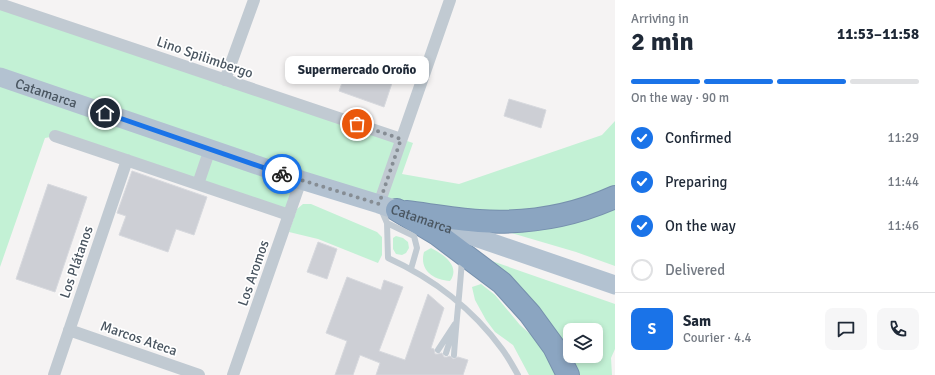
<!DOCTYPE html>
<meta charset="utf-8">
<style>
:root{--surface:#fff;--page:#f6f6f7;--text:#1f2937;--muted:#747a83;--line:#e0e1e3;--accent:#1a73e8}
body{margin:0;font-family:Signika,sans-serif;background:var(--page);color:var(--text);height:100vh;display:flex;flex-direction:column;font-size:15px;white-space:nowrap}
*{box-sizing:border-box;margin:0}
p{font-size:13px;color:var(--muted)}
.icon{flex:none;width:22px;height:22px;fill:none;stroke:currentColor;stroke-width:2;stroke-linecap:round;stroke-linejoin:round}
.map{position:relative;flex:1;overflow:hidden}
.sheet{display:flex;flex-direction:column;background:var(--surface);width:320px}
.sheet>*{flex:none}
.buttons{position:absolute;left:563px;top:323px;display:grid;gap:8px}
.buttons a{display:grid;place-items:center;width:40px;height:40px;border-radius:8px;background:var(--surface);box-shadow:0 2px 6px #0003;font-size:20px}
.pin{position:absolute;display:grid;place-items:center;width:34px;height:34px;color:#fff;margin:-17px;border:2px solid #fff;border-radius:50%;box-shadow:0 1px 4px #0007}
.courier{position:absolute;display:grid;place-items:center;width:40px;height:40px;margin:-20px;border:3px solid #1a73e8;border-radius:50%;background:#fff;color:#222;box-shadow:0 1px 5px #0007}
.bubble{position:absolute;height:28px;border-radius:8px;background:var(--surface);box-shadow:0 2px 6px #0003;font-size:13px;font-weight:700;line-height:28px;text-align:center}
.head em{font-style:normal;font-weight:700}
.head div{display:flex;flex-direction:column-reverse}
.head{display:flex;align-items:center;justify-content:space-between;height:68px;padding:0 16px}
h1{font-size:26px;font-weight:700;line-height:30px}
.bar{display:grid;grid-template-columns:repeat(4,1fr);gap:6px 4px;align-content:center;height:48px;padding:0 16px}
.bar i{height:5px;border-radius:3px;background:var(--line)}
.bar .active{background:var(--accent)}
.bar p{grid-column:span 4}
.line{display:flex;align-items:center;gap:10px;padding:0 16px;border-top:1px solid var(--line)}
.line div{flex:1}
.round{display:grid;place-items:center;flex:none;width:42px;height:42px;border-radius:8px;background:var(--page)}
ol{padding:0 16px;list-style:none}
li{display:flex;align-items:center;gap:12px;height:44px}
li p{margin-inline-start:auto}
li .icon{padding:4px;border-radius:50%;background:var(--accent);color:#fff;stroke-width:4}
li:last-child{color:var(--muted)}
li i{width:22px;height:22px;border:2px solid var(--line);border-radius:50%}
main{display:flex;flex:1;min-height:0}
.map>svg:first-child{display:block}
.green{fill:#c3f1d5;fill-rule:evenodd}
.building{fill:#cdcfd5;stroke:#d7d9de}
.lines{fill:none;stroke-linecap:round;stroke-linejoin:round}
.highway-casing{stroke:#7690ad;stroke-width:24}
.lane{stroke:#c1cad2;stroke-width:6}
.street{stroke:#c1cad2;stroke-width:12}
.primary{stroke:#b3c2d1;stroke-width:19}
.highway{stroke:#8ba5c1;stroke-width:22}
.done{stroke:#868d94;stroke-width:4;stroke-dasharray:0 7.2}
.route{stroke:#1a73e8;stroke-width:5}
.labels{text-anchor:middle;stroke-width:3.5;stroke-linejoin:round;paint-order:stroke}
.street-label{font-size:14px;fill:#4a5661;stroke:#fff}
</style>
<main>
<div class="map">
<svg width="615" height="375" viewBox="0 0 615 375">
<rect width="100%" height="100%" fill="#f5f3f3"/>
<path class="green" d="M0,4L413,143L402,174L459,184L602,135L615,121V197L479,221L301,180L289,215L56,136L45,138L0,267Z
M615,203V266L576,252L505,231Z
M303,204H311L377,232L382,237V255L378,263L318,239L289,232L297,209Z
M396,236L403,238L408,242L409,248L406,253L402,255L396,254L393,249V238Z
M431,248C443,254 461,266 450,281C433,280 419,270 424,252Z
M486,259L615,304V349L611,358L612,375H576ZM570,330H596V356H570Z
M481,284L495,295L520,325L538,341L560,375H529L513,345L495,332L486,320L475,300L472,287Z"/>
<path class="building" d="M346,72L371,81L372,76L392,83L384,107L339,91Z
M509,99L546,110L541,128L504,116Z
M132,171L207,197L194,235L176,229L168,252L119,235L126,216L117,213Z
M48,184L87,197L55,292L16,279Z
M318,242L337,249L327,279L307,272Z
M347,277L381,290L384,280L403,287L379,351L405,360L428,294L444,308L431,348L434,349L435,354H438L442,353L444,357H447L450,356L453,359L458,357L468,360L463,375H376L380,363L360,355L353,375H335L347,341L326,333Z"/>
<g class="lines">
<g class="highway-casing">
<path id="highway" d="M397,210L437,234L502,283L530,314L554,347L568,375
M406,212C430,215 454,219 479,221C525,224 573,216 615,197"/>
</g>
<path class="lane" d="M381,209L387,223L414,236L417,248L411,269
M387,223L388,258C432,278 473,309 502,349C508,357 513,366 518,375
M438,350L455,324
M446,353L453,331
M454,355C456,323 460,291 462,259"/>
<path class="street" d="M0,4L401,139
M225,80L254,0
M55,136L289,215
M198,184L210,149
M379,204L450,0
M69,330L199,375
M54,375L127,160
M233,375L301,180"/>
<path class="primary" id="s1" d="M0,77L301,180L379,204L615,285"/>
<use href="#highway" class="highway"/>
</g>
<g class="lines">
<path class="done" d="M282,174L379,204L401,139L357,124"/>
<path class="route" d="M105,113L282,174"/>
</g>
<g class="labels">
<g class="street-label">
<text transform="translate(205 57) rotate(19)" y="5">Lino Spilimbergo</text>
<text dy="5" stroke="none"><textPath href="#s1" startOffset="49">Catamarca</textPath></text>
<text dy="5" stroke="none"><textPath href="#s1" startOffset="445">Catamarca</textPath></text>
<text transform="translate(76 262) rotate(-71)" y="5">Los Plátanos</text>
<text transform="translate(253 273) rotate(-71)" y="5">Los Aromos</text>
<text transform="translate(139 338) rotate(19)" y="5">Marcos Ateca</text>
</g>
</g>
</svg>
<div class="buttons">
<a><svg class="icon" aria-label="layers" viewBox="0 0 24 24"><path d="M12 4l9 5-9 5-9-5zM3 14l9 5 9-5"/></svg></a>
</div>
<div class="pin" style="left:357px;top:124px;background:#ea580c"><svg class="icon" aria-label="bag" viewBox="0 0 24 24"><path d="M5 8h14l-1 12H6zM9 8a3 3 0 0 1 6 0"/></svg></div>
<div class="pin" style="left:105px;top:113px;background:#1f2937"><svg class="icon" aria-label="home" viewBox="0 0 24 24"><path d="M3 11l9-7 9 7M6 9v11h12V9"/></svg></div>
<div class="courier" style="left:282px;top:174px"><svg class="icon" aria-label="bike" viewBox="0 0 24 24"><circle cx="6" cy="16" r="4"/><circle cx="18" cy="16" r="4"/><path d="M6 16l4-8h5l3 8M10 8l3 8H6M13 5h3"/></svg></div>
<div class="bubble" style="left:285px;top:56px;width:144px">Supermercado Oroño</div>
</div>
<section class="sheet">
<div class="head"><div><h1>2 min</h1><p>Arriving in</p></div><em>11:53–11:58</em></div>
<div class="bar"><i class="active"></i><i class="active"></i><i class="active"></i><i></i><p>On the way · 90 m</p></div>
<ol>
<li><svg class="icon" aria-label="check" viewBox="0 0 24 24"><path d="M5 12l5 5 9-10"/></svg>Confirmed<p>11:29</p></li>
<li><svg class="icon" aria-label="check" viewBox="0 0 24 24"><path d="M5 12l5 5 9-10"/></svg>Preparing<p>11:44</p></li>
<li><svg class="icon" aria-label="check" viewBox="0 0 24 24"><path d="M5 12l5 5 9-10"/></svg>On the way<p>11:46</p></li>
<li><i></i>Delivered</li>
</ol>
<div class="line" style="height:72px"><b class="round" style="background:var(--accent);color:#fff">S</b><div><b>Sam</b><p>Courier · 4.4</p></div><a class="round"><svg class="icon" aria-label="chat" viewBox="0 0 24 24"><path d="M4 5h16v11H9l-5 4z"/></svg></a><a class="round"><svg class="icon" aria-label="phone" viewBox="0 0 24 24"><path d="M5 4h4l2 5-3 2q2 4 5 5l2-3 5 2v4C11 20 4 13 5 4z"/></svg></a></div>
</section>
</main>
